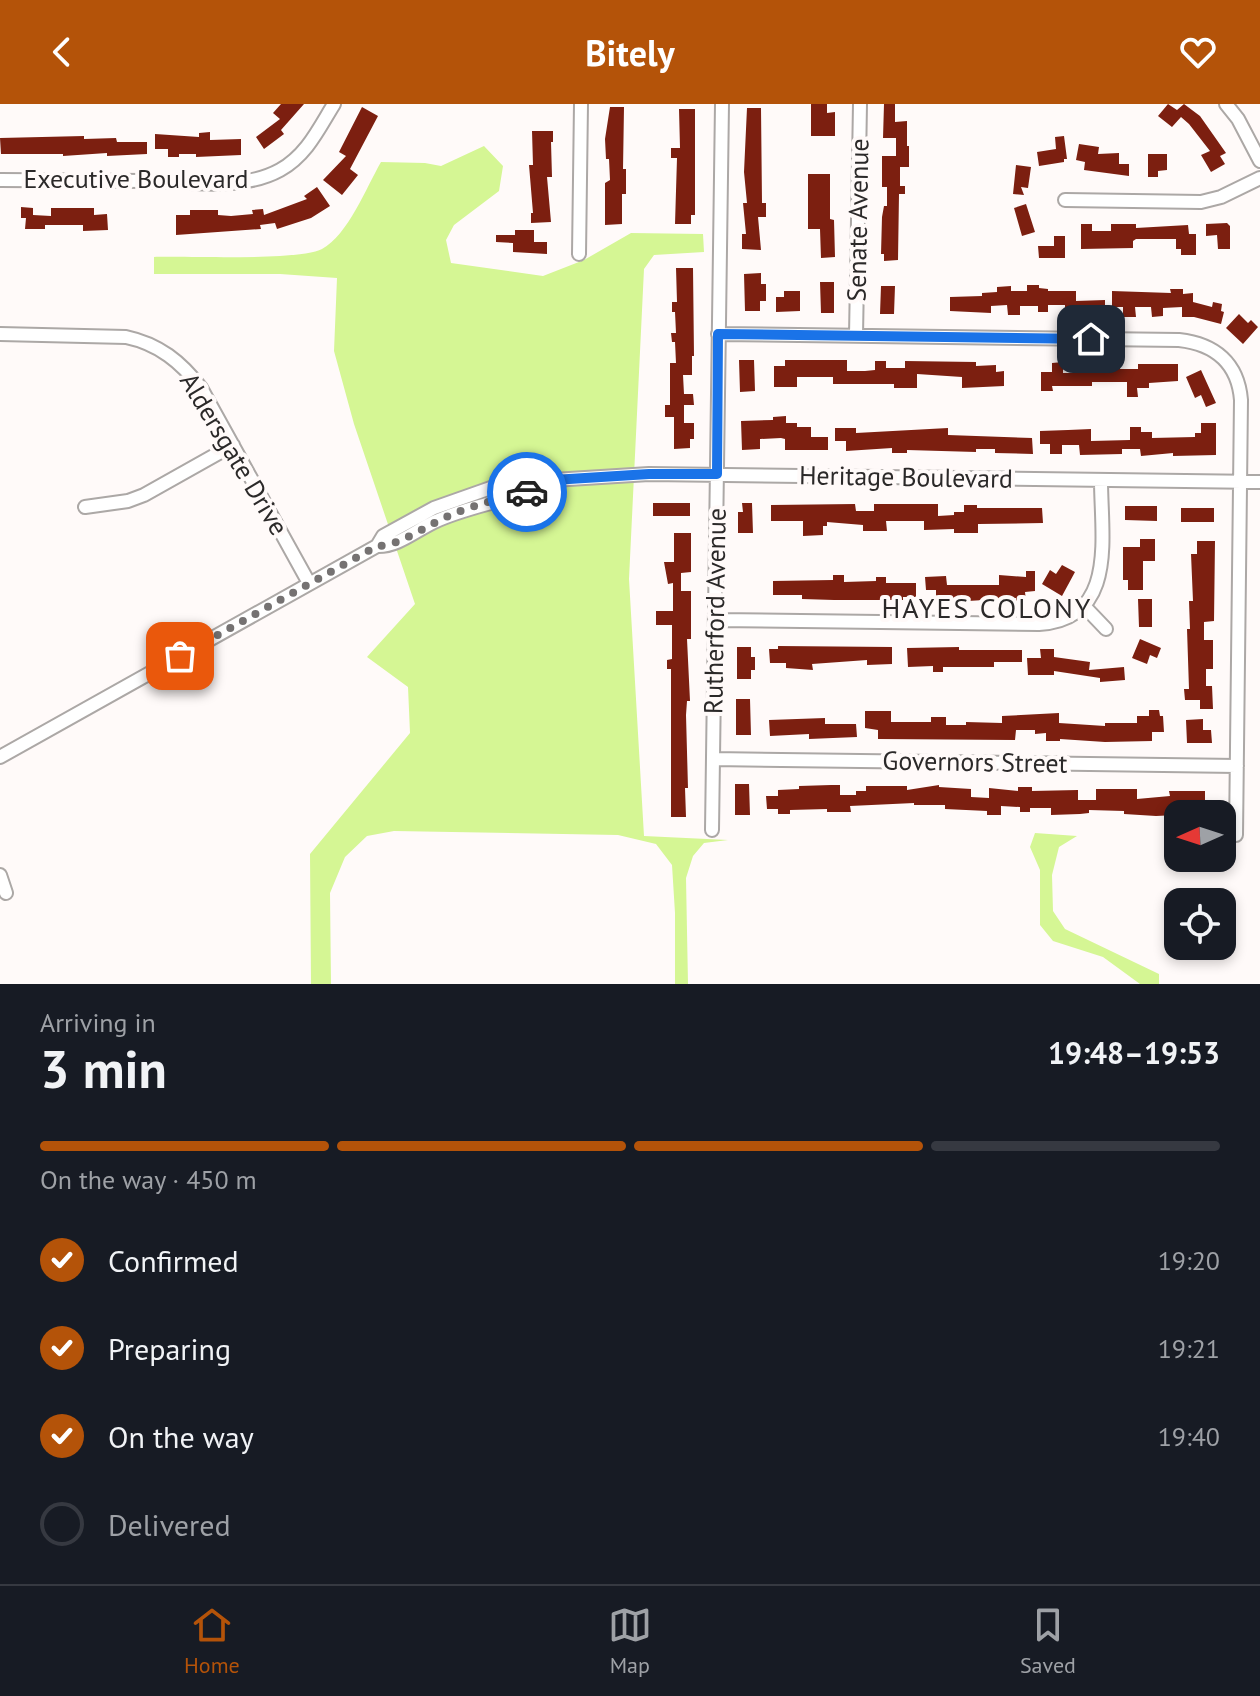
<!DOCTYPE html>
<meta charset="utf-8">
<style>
:root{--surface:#171b24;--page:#242831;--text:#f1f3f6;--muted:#9ea1a6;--line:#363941;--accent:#b45309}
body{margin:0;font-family:"PT Sans",sans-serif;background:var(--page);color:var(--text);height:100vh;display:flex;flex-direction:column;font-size:30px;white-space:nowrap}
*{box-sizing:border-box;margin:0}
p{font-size:26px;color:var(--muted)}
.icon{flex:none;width:44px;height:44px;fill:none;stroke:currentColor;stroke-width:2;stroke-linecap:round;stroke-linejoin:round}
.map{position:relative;height:880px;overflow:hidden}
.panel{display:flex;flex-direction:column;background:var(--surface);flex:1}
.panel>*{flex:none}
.needle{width:52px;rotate:267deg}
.controls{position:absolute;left:1164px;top:696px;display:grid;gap:16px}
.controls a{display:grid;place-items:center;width:72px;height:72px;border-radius:16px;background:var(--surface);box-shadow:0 4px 12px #0003;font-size:40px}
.pin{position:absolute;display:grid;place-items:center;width:68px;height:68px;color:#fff;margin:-34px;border-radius:16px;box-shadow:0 4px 12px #0006}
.courier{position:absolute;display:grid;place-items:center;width:80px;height:80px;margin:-40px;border:6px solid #1a73e8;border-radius:50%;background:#fff;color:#222;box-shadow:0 2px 10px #0007}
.headline em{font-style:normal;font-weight:700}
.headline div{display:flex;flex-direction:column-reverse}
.headline{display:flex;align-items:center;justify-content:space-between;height:136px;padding:0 40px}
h1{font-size:52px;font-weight:700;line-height:60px}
.bar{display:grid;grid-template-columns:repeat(4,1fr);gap:12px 8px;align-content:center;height:96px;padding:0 40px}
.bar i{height:10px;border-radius:6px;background:var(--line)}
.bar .active{background:var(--accent)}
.bar p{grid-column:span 4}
ol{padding:0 40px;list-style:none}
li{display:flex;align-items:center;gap:24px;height:88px}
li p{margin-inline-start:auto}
li .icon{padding:8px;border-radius:50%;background:var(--accent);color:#fff;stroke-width:4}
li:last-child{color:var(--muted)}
li i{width:44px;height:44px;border:4px solid var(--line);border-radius:50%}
header{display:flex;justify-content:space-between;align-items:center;height:104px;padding:0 40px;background:var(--accent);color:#fff;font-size:36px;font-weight:700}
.tabs{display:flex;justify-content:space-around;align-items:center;height:112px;border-top:2px solid var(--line);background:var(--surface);font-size:22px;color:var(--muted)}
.tabs a{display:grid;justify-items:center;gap:4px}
.tabs .active{color:var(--accent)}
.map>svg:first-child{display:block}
.green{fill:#d5f694}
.building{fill:#7c1f10}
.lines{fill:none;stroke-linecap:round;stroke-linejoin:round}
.minor-casing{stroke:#aca8a6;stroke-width:16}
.minor{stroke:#fff;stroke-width:12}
.done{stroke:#757272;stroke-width:8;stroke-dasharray:0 14.4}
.route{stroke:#1a73e8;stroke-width:10}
.labels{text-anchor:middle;stroke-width:8;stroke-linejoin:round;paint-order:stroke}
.street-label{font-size:26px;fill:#2b2929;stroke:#fffaf9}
.neighbourhood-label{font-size:28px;letter-spacing:2px;fill:#2b2929;stroke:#fffaf9}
</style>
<header><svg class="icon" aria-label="back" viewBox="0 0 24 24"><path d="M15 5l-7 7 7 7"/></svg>Bitely<svg class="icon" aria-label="heart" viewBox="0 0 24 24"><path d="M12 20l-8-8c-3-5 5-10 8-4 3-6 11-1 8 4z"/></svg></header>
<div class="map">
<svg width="1260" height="880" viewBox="0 0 1260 880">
<rect width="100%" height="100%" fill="#fffaf9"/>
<path class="green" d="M484,42L503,62L499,87L454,121L446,136L451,159L543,172L584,156L631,129L703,130L704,148L654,151L644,165L629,475L644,732L728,736L704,739L693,752L686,774L688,880H675V809L672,761L656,740L618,731L394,727L367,732L345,753L330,789L331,880H311L310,750L410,629L408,583L367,553L415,500L354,320L334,247L337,174L280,170H154V153C184,152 301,157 322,145C348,131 366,84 381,58L425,59L441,62Z
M1035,729L1077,732L1059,743L1052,771L1053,807L1065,825L1159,870V880H1140L1103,853L1053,837L1040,821V766L1030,743Z"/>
<path class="building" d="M281,0H304L281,26L284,30L264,45L256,33L280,15L273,9Z
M811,0H827V9L835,8V32H811Z
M884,0H895V18L907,17V42H909V63H900V82H905V90H899L898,156L884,157V150H881L882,113L884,102H887V83H882V52H896V34H883Z
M1168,0L1177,6L1184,0L1200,12L1226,49L1220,52L1225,60L1211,68L1201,51L1210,47L1189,20L1181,13L1172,23L1158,12Z
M362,3L378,12L350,65L358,71L342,91L323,76L346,52L339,48Z
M610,3H624L623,65H626V90H622V120L605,121V79L610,76L609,55H606L605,35Z
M747,4H761L762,99H766V113H758L761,146L742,145V130H746L743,99H747L744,68Z
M679,5H695V111H691V120H675L677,54H671V44H680Z
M532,27H553V38H551L552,73H547L551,118L531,119V109H533L529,61H533Z
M210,28V36L241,35V51L196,53V50H179V53H168V45H155V30L199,33V29Z
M84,32V35L116,34L117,38H147V50L107,52V49L63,52V50H1L0,34Z
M1064,32L1067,55H1064V58L1039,62L1037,48L1056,45L1055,33Z
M1079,40L1099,43L1098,50L1119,49V60H1129V72L1084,66L1085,58L1076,56Z
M1148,50H1167V66L1158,67V73H1148Z
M1016,61L1031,63L1028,84L1021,83L1024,91L1013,90Z
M808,70H830V115L834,116L835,153L821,154L820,125H808Z
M317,83L330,102L311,114L277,125L275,119L260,121L261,125L176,131V111H190V106H218V111L231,112L253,110L252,106L263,105L264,111L307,95L304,92Z
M1026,100L1035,128L1022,132L1014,104Z
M21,103L33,104V111L51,112V104H94V111L107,110L108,126L83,127V121H45V125H25L26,114H21Z
M1227,119L1230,122V145H1218L1217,131L1206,132V120Z
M1081,120H1092V127H1111V120H1136V124L1188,121L1189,130H1196V151H1181V145H1176V135H1136L1133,137V144L1081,145Z
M515,126H534V138H547V150L513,148V139L496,138V131H515Z
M1054,132H1065V154H1039L1038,142H1054Z
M676,164H693L694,252H692V271H683L684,290H693L694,301H684V319H694V335H690V344L674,345V313H665V301H670V259H676L675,238H672L671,229H676L675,208H672V198H677Z
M761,169V180H766V197H760V207H745L744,170Z
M820,178H834V209H821Z
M1027,181H1039V184L1048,185V187H1076V197L1105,196V212H1065V201H1048V208H1038V202H1020V211H1008L1007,201L991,202V209L950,207V193L982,192V189L997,188V183L1011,182V187H1027Z
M881,182H895L894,210H880Z
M1170,185H1183V190L1193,189V198L1212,203L1213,198L1222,200L1221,207L1224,208L1221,220L1194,213H1182V203L1163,204V212L1152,213L1151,203H1135L1136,213H1123V203H1112V187L1171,189Z
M784,187H800V207L776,208V193H784Z
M1239,210L1248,219L1251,216L1258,223L1243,240L1226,224Z
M739,256H754L755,287L740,288Z
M785,256H847V267H865L875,266V257H886V264H905V257L976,258V262L996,261V268L1004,267V282L962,284V273L917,270V284H894V280H833V273H797V283H774V262H785Z
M1063,258V269H1081L1080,260L1120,259V265H1138V260H1178V277L1149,279V284H1137L1138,293H1127V278H1092V282H1052L1053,287H1041V268H1052V259Z
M1201,266L1216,299L1206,303L1201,291L1195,294L1186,273Z
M786,312V319H797V323H811V333H828V346H785V335L781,334L760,335V345L742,346L741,317L773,316V313Z
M1201,319H1216V351L1173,352V349L1141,352L1140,345H1122V350L1080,351L1079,341H1062V350H1050V340H1040V327L1068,326L1091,325V337L1130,336V323H1141V328H1152V334L1195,333V329H1201Z
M835,324H856V329L948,324V331L1032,334L1033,350L995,349V345H976V348L907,346V349H892V344L846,347V337H835Z
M653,399H690V412H653Z
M742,399H752L753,429H738V408H743Z
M855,400L856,407H874V400H938V412L954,411V408H964V401H977V404H1042L1043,419L978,420V429H954V425L924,426V417H886L887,427H863V421L827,418V422H823V431L803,432V417H771V401Z
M1125,402H1157V417L1125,416Z
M1181,404H1214V418H1181Z
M674,429H691V468L681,469V487H691V535H687L690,597H687L686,611L688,684H685L686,713H671V565H667V556L672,555V521H656V507H673V479L668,480L664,458H674Z
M1140,435H1155V457H1143V486H1128V476H1123V443H1140Z
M1197,437H1215L1214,517L1204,518V536H1213V565H1206V582H1212L1213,605H1200V596H1185L1184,585H1189L1187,525H1190L1189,497H1193L1191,450H1197Z
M1062,461L1075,468L1062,492L1042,480L1050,466L1056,470Z
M1026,467H1035V487L1025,488L1026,497H1016V494L968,497V494L936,497V486H926L925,473L946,472L947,481H999V471L1026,473Z
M833,471H844V478L876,477V473H886V479H916V493H903V496H834L802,495V491H773V477L833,476Z
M1138,495H1152V523H1139Z
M1140,535L1161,544L1157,554L1150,551L1147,560L1132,554Z
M778,542L892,543V560L867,561V556L812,560L813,566L786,564V559H770L769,545H778Z
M737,543H751V553H755V566H751V575H737Z
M959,543V546H1022V558H994V563H943V568H933V562L908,563L907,544Z
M1040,545H1054V553L1090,558L1089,566L1124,563L1125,576L1100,578V574L1054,567V571H1028L1027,554H1041Z
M736,595H750L751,631H736Z
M1149,606H1159L1160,612H1163L1164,628H1152V637L1105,638L1060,635V637H1046V629L1035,630V626H1016L1015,636L878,635V626L865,624V607H891V618H931V613H946V621H966V618L1002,619V612L1059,609V619L1105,622V619H1137V612H1149Z
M825,614V620H856L857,633L809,635V630L770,632L769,616Z
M1203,615V626H1211L1212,639H1187L1186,616Z
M735,680H749L750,711H735Z
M831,681H840V691H856V687H866V682H907V686L939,681V683L971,685V693L989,694V684L1018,687V683H1032V687L1078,686V696H1096V685H1137V695L1170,692L1169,687H1205V696H1212V710H1194V700L1175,701L1176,711L1156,712L1124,710V707L1089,706V709L1080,710L1051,711V704H1030V708H1020V703L1001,702V711H987V707L945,705V701H914V699L850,702L851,708H827V705L790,706V710H778V705H767L766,692H778V686L799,685V682Z"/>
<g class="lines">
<g class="minor-casing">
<path id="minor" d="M1226,0L1238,15L1260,57
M0,76C49,76 98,77 147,77C190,78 242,87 280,66C307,51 319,24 334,0
M1065,96L1201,98L1221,93L1260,74
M579,150L581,0
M0,230L126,233C159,240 181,258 201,284L309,479
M718,230L1179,236C1215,240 1238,259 1241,296L1236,731
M856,232L860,0
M85,403L128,397L144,391L233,341
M377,442L383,432L434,404L502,380L539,374L553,376L649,370L1260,378
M1084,502L1106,525
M716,516L1039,520C1118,515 1101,433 1101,376
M0,653L377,442C397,443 415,427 434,418C472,400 516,397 553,376
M713,655L1237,662
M712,726L722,0
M0,771L6,789"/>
</g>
<use href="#minor" class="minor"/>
</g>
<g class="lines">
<path class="done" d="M180,552L377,442C400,442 430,419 453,410C477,400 502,394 527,388"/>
<path class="route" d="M527,388L553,376L649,370H717L718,230L1091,235"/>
</g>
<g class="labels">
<g class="street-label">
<text x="136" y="84">Executive Boulevard</text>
<text transform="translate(858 116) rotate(-89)" y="9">Senate Avenue</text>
<text transform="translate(234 350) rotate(59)" y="9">Aldersgate Drive</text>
<text transform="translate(906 373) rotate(1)" y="9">Heritage Boulevard</text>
<text transform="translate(715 507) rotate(-89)" y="9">Rutherford Avenue</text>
<text transform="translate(975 658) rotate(1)" y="9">Governors Street</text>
</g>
<g class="neighbourhood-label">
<text x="987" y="514">HAYES COLONY</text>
</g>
</g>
</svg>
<div class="controls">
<a><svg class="needle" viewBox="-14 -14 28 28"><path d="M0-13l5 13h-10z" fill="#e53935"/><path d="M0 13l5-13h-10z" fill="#9ea1a6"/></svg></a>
<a><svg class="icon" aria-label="locate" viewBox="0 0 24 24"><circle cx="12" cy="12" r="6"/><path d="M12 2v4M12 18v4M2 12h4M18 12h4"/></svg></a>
</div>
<div class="pin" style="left:180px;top:552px;background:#ea580c"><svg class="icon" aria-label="bag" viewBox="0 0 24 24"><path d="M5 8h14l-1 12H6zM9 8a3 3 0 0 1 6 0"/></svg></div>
<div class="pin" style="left:1091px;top:235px;background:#1f2937"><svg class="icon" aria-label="home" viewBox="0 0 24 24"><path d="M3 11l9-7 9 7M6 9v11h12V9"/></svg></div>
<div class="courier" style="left:527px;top:388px"><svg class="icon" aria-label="car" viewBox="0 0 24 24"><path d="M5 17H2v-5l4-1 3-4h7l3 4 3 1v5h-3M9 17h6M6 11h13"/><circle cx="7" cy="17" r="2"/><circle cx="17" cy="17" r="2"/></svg></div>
</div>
<section class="panel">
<div class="headline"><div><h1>3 min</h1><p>Arriving in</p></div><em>19:48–19:53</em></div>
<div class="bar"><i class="active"></i><i class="active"></i><i class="active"></i><i></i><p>On the way · 450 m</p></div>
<ol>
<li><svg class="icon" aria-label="check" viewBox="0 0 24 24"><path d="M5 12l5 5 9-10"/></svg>Confirmed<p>19:20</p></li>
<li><svg class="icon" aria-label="check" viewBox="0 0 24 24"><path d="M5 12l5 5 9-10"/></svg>Preparing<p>19:21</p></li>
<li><svg class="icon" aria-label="check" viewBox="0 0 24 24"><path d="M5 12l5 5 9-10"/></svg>On the way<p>19:40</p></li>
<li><i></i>Delivered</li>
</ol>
</section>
<nav class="tabs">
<a class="active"><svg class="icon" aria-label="home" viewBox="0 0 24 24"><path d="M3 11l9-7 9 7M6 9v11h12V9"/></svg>Home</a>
<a><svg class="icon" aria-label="map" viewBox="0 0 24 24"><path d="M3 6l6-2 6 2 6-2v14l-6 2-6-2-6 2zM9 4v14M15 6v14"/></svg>Map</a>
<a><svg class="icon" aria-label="saved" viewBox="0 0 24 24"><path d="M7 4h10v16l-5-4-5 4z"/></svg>Saved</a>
</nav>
